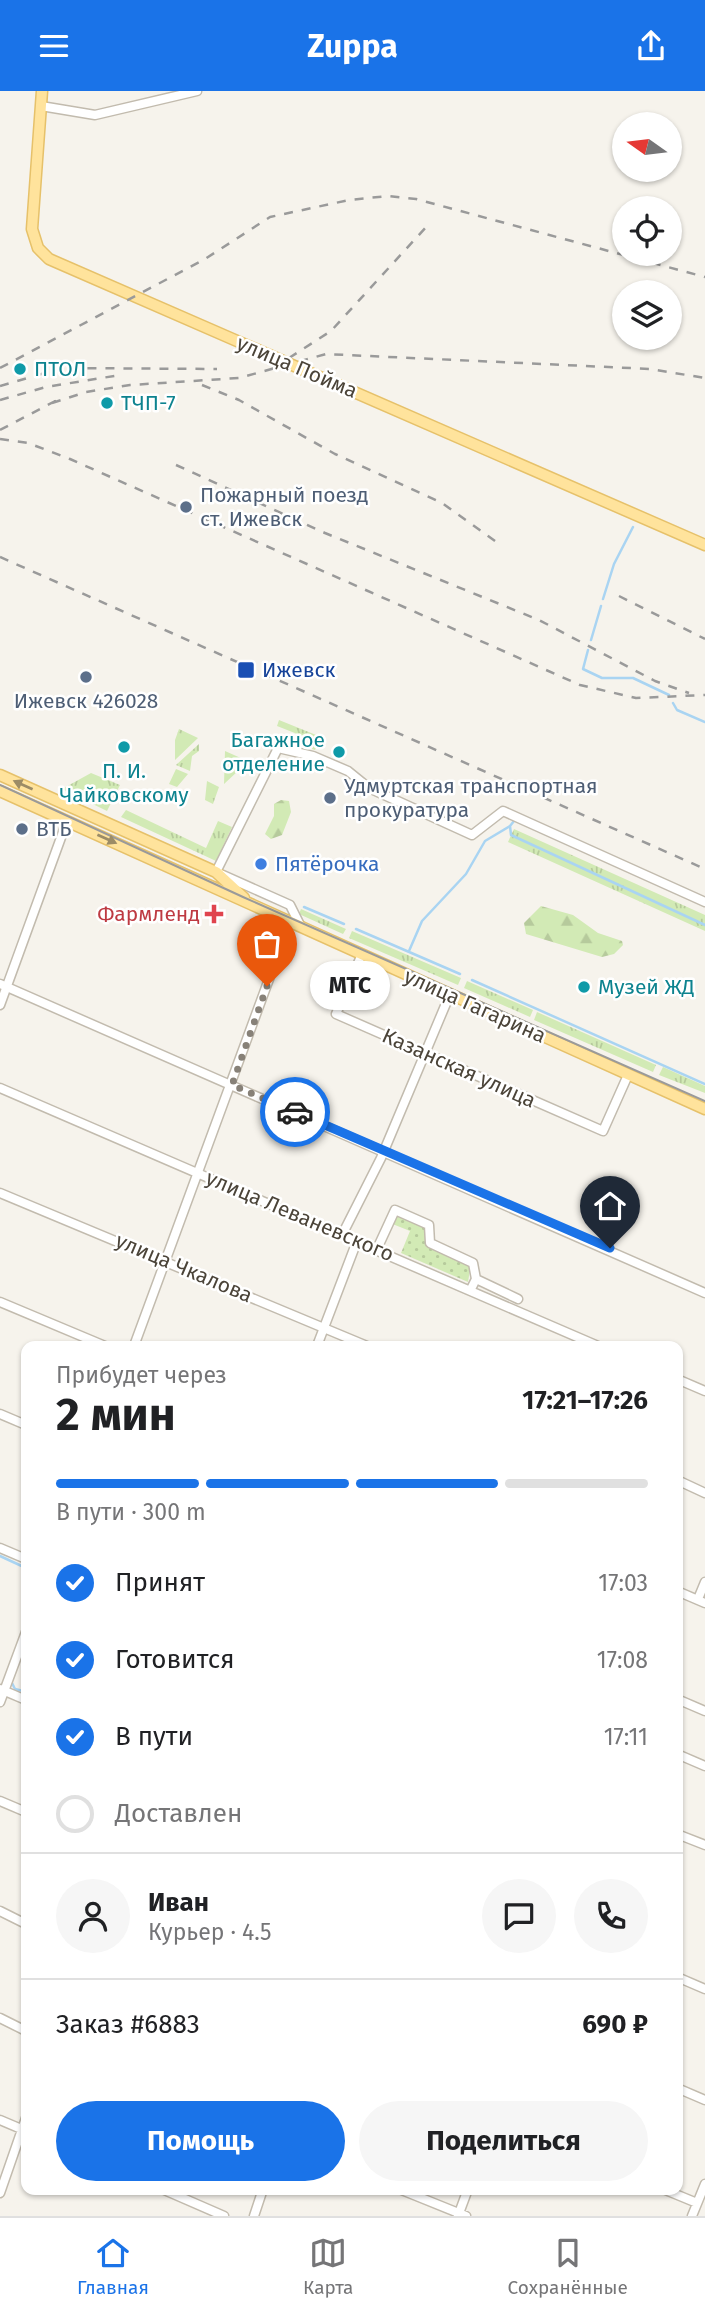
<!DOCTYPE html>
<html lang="ru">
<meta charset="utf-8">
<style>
:root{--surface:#fff;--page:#f6f6f6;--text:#202124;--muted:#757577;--line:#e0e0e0;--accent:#1a73e8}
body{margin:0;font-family:"Fira Sans",sans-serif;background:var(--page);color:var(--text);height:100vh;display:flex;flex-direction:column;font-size:26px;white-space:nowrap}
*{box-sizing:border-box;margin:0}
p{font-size:23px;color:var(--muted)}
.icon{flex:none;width:38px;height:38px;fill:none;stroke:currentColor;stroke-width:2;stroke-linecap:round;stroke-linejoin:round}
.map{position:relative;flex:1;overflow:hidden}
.sheet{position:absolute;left:21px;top:1250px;width:662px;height:854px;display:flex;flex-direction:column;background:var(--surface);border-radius:14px;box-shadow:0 2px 5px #0004}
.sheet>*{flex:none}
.needle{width:46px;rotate:284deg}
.tools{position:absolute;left:612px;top:21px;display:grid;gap:14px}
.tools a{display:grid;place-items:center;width:70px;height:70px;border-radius:50%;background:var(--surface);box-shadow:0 2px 5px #0004;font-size:35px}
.pin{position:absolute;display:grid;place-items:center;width:60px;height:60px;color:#fff;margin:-72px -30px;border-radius:50% 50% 50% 0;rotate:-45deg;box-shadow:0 0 7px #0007}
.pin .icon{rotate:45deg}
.courier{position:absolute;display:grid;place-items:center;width:70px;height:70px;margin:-35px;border:5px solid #1a73e8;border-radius:50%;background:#fff;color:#222;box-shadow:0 2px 9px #0007}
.bubble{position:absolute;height:49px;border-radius:24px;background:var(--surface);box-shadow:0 2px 5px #0004;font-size:23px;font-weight:700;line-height:49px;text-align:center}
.headline em{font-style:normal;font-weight:700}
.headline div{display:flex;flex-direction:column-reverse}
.headline{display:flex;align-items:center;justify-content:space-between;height:119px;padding:0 35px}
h1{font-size:46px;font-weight:700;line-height:52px}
.bar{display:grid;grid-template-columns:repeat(4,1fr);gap:10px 7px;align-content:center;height:84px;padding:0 35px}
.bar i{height:9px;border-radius:5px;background:var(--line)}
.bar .selected{background:var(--accent)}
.bar p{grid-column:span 4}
.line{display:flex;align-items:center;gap:18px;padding:0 35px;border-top:2px solid var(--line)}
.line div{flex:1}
.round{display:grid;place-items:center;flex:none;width:74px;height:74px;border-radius:37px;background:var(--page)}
ol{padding:0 35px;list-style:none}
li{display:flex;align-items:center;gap:21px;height:77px}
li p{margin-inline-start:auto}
li .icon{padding:7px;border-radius:50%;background:var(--accent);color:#fff;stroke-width:4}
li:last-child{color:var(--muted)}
li i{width:38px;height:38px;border:4px solid var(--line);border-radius:50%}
.button{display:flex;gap:14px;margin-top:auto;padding:14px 35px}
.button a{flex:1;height:80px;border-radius:42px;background:var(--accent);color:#fff;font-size:28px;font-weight:700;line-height:80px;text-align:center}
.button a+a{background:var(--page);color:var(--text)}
header{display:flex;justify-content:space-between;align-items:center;height:91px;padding:0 35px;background:var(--accent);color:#fff;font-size:32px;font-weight:700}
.tabs{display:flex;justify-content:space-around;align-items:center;height:98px;border-top:2px solid var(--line);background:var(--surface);font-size:19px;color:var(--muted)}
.tabs a{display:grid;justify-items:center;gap:4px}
.tabs .selected{color:var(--accent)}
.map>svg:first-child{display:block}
.grass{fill:url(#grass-tufts)}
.forest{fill:url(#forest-firs)}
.park{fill:url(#park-dots)}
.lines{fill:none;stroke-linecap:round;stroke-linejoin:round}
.stream{stroke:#a9d4f2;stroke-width:2.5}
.minor-casing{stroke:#c2bbae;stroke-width:11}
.major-casing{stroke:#e6c16a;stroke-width:13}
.minor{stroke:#fff;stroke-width:8}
.major{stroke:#ffe39c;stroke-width:10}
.tram{stroke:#9a9a9a;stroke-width:2}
.rail{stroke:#9a9a9a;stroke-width:2.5;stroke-dasharray:9 9;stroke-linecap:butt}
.oneway{fill:#9c8c66}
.done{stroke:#878178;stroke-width:7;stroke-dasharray:0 12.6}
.route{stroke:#1a73e8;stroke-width:9}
.culture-dot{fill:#0f9aa8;stroke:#fff;stroke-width:2.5}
.service-dot{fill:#5c6f8a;stroke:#fff;stroke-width:2.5}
.transit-dot{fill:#1a4fb4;stroke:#fff;stroke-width:2.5}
.shop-dot{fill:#3f7fe0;stroke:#fff;stroke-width:2.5}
.health-dot{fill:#e0444e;stroke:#fff;stroke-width:2.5}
.labels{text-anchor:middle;stroke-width:5;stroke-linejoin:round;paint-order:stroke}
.street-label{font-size:21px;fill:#4b4439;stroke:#fff}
.culture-label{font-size:21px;fill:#0d838f;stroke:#fff;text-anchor:start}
.service-label{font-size:21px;fill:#4e5e75;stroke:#fff;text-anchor:start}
.transit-label{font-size:21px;fill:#164399;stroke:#fff;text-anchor:start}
.shop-label{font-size:21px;fill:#366cbe;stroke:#fff;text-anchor:start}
.health-label{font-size:21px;fill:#be3a42;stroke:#fff;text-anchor:end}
</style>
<header><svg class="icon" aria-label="menu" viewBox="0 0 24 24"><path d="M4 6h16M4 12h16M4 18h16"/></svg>Zuppa<svg class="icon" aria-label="share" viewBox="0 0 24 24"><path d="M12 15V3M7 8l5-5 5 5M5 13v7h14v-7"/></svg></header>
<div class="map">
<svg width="705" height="2125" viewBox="0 0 705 2125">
<defs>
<pattern id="grass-tufts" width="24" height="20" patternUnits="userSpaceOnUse" patternTransform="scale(1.75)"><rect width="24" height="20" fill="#d2eab5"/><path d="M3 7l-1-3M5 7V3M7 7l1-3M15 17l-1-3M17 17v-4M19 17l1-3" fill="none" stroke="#b6ca9c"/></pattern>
<pattern id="forest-firs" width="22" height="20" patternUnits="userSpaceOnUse" patternTransform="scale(1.75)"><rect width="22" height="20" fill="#d2eab5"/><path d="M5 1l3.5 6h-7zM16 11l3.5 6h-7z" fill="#b6ca9c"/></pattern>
<pattern id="park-dots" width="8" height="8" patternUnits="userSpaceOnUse" patternTransform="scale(1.75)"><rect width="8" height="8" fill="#d2eab5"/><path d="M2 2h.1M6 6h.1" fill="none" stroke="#b6ca9c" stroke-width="1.8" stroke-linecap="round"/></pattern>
</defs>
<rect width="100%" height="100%" fill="#f6f3ec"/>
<path class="grass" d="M279,629L321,646L315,659L312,658L315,650L277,635Z
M179,638L198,647L175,669V649Z
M199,653V660L192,665L190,680L176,674Z
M225,660L243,668L238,680L224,693Z
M176,678L188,683L177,696L169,693Z
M91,682L120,694L107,720L62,698Z
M207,690L219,696L213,713L205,709Z
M126,719L206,757L218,730L232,736L216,770L121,726Z
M514,738L705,824V840L508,751Z
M301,818L346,838L343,843L299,823Z
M352,840L461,887L458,894L349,847Z
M467,890L533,919L530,926L464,897Z
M537,921L656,974L653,981L534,929Z
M663,976L705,995V1002L659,984Z"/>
<path class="forest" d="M281,709L289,710L291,721L282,744L271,748L265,743L274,725V713Z
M541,815L573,824L598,842L622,850L623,854L614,863L602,866L526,843L524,832Z"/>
<path class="park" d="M395,1123L428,1137L434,1159L471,1173L468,1191L401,1162L410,1140L390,1132Z"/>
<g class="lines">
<path class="stream" d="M603,508L614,473L633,436
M591,549L601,515
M588,559L583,578L602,587H633L669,604
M673,612L677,619L705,631
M514,730L510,735L511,744L705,834
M304,816L344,833
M356,838L460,883
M409,860L422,830L466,783L485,750L510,735
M472,889L705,993
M0,1465L26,1477
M11,1590L15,1598L23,1600"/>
<g class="minor-casing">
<path id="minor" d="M41,15L95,24L197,0
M301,836L290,814L216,781L278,657L313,665L348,680L369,697L472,744L503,720L705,811
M362,863L336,923L603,1040L628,984
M0,893L705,1202
M0,914L67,730
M0,997L598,1255
M0,1102L367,1255
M342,1144L381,1067L450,903
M377,1158L395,1119L429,1134L430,1152L473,1172L476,1188L471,1198
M476,1188L518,1208
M0,1211L105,1255
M134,1255L290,831
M317,1255L357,1150
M677,1288L705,1300
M0,1323L26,1334
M677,1389L705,1402
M0,1457L26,1468
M677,1500L705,1512
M698,1508L705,1491
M0,1598L26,1609
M677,1608L705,1620
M0,1611L26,1541
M677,1663L705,1675
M0,1710L26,1721
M677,1743L705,1754
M0,1820L26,1833
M677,1886L705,1898
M0,1927L26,1940
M677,1997L705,2009
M0,2029L26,2040
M162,2098L224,2125
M399,2098L466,2125
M663,2098L697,2112
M0,2102L26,2027
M254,2125L263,2098
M458,2125L468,2098
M692,2125L705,2093"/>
</g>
<g class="major-casing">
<path id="major" d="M42,0L32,138L38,157L49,168L705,454
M0,684L216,781L244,807
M0,700L705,1018"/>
</g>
<use href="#minor" class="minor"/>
<use href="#major" class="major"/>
<path class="tram" d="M0,694L243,806L705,1010"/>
<path class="rail" d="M289,267L331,240L428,134
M0,277L205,168L270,126L349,109L388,105L416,108L705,186
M202,294L239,309L335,363L442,412L502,455
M0,295L62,277L217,278
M0,309L46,296L120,284
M52,312L86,301L130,294L239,287L326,263L650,278L705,287
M0,339L61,307
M0,348L28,352L70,368L580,594L636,607L705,604
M176,374L325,442L539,529L655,590L689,602
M0,466L705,778
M619,505L705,548"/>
</g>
<defs><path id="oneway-solid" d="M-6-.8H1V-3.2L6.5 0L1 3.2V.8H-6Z" transform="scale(1.75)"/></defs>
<g class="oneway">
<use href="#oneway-solid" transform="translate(23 694) rotate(-156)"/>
<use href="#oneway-solid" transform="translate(107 748) rotate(24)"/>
</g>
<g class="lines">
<path class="done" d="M267,895L232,994L295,1021"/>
<path class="route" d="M295,1021L610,1157"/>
</g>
<g class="culture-dot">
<circle cx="20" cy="278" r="7"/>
<circle cx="107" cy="312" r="7"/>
<circle cx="124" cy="656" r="7"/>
<circle cx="339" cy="661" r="7"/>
<circle cx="584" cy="896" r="7"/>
</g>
<g class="service-dot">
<circle cx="186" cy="416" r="7"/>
<circle cx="86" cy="586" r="7"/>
<circle cx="330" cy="707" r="7"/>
<circle cx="22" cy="738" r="7"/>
</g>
<rect class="transit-dot" x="237" y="570" width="18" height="18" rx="3.5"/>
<circle class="shop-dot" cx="261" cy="773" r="7"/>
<path class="health-dot" d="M210.5 812.5h7v7h7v7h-7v7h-7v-7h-7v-7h7z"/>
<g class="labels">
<g class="street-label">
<text transform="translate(297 276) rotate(23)" y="7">улица Пойма</text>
<text transform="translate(475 915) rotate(24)" y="7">улица Гагарина</text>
<text transform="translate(459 977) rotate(24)" y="7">Казанская улица</text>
<text transform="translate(300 1125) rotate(23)" y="7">улица Леваневского</text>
<text transform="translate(184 1177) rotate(23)" y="7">улица Чкалова</text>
</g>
<g class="culture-label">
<text x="34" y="285">ПТОЛ</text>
<text x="121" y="319">ТЧП-7</text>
<text x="325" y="656" text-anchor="end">Багажное<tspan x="325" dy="24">отделение</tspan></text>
<text x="124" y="687" text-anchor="middle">П. И.<tspan x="124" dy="24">Чайковскому</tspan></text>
<text x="598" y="903">Музей ЖД</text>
</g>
<g class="service-label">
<text x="200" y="411">Пожарный поезд<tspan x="200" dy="24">ст. Ижевск</tspan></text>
<text x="86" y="617" text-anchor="middle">Ижевск 426028</text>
<text x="344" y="702">Удмуртская транспортная<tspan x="344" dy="24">прокуратура</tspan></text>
<text x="36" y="745">ВТБ</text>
</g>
<g class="transit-label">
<text x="262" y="586">Ижевск</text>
</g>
<g class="shop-label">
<text x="275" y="780">Пятёрочка</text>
</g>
<g class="health-label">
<text x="200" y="830">Фармленд</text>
</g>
</g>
</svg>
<div class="tools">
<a><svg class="needle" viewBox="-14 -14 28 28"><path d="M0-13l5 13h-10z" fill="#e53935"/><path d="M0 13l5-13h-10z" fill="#757577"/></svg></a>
<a><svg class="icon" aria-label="locate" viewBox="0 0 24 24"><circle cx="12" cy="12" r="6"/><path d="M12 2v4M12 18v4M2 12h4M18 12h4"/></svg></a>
<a><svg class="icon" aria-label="layers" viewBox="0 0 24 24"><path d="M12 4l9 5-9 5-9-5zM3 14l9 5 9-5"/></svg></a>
</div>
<div class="pin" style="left:267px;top:895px;background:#ea580c"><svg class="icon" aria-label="bag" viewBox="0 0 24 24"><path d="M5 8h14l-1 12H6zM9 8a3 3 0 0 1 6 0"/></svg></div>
<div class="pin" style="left:610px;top:1157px;background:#1f2937"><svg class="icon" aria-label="home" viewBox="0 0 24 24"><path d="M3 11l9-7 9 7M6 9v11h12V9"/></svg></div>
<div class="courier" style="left:295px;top:1021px"><svg class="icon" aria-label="car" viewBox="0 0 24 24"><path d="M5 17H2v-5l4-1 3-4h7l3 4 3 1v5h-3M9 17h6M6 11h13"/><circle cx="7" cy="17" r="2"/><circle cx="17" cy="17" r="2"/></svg></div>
<div class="bubble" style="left:310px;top:870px;width:80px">МТС</div>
<section class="sheet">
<div class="headline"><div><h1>2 мин</h1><p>Прибудет через</p></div><em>17:21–17:26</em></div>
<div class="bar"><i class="selected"></i><i class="selected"></i><i class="selected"></i><i></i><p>В пути · 300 m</p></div>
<ol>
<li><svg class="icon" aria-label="check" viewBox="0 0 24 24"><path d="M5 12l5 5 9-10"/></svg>Принят<p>17:03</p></li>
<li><svg class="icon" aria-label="check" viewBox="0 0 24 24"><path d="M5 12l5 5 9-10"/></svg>Готовится<p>17:08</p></li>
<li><svg class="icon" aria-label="check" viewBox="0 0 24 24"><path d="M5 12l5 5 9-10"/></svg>В пути<p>17:11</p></li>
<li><i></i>Доставлен</li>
</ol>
<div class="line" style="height:126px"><a class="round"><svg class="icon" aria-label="person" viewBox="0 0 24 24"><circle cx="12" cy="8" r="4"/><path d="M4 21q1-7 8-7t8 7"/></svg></a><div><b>Иван</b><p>Курьер · 4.5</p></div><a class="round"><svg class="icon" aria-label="chat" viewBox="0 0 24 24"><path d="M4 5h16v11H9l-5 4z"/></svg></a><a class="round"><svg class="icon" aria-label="phone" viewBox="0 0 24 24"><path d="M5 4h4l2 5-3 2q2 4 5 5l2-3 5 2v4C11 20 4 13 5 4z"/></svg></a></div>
<div class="line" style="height:91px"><div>Заказ #6883</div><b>690 ₽</b></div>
<div class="button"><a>Помощь</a><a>Поделиться</a></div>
</section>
</div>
<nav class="tabs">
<a class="selected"><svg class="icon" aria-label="home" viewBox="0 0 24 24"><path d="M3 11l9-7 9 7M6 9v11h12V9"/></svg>Главная</a>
<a><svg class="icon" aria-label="map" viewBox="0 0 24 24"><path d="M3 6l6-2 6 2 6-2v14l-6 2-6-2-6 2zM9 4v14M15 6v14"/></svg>Карта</a>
<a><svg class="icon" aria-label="saved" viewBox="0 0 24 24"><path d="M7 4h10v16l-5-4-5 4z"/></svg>Сохранённые</a>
</nav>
